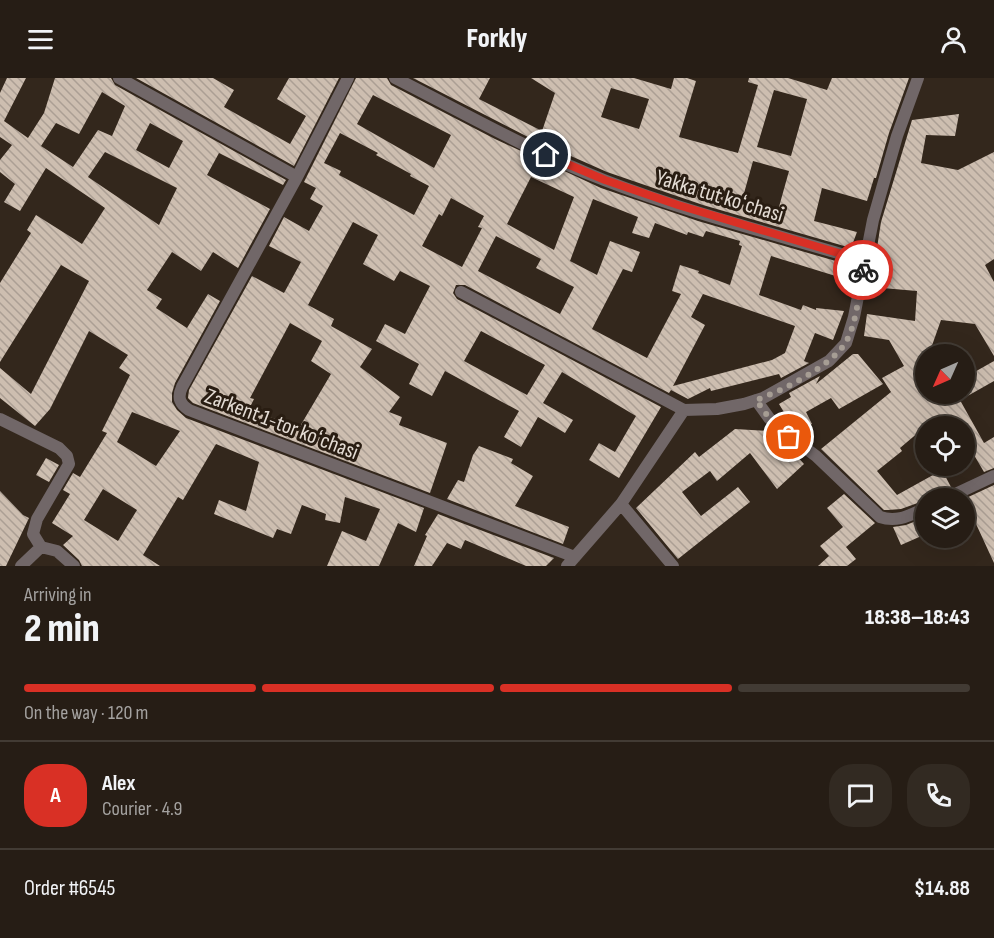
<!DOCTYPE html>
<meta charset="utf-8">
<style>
:root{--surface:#261d15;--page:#322a22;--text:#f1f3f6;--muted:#a4a2a0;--line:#423b34;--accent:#d93025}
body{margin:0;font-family:"Sofia Sans Condensed",sans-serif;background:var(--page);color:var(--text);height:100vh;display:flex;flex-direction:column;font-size:22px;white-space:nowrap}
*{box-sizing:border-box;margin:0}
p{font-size:20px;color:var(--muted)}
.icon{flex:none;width:33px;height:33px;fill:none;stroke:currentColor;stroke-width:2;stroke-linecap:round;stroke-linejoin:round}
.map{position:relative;height:488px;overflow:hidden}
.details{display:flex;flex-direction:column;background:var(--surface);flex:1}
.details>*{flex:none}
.needle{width:39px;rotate:225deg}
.buttons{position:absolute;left:915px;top:266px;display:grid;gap:12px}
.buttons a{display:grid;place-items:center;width:60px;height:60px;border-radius:50%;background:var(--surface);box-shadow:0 6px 24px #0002,0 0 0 2px var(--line);font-size:30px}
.pin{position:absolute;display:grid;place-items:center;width:51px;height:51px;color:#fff;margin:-26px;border:3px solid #fff;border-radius:50%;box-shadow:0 2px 6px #0007}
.courier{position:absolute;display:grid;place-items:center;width:60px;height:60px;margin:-30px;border:4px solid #d93025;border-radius:50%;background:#fff;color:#222;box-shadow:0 2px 8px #0007}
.head em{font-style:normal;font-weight:800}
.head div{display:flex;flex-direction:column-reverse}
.head{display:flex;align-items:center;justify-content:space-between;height:102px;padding:0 24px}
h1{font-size:39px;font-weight:800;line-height:45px}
.bar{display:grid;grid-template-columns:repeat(4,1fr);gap:9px 6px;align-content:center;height:72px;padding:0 24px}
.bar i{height:8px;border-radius:4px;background:var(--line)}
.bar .selected{background:var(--accent)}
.bar p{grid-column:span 4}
.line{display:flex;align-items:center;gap:15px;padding:0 24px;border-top:2px solid var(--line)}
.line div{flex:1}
.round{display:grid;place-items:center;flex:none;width:63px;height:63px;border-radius:24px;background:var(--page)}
header{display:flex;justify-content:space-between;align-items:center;height:78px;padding:0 24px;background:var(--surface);font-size:27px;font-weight:800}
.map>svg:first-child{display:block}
.building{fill:url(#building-back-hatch);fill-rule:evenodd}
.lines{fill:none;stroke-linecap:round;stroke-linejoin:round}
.minor{stroke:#716768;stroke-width:12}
.done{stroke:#a69d94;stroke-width:6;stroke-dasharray:0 10.8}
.route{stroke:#d93025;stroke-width:8}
.labels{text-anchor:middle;stroke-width:6;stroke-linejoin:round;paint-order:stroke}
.street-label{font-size:22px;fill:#e4dcd4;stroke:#291d12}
</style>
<header><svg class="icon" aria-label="menu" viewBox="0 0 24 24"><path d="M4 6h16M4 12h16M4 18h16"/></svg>Forkly<svg class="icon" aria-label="person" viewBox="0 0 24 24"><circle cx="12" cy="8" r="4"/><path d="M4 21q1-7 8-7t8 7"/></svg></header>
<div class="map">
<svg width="994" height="488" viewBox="0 0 994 488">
<defs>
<pattern id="building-back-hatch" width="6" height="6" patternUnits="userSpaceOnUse" patternTransform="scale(1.5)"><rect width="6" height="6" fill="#cdbeb0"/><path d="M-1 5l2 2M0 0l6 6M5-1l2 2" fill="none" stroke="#ab9f94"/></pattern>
</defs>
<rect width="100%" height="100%" fill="#33271c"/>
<path class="building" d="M7,0H26L4,43L28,60L44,35L55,0H111L115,7L286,102L283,107L219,75L207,97L270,131L238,190L213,174L201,193L172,174L147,212L162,221L156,230L187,250L208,216L220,223L175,305L172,315V324L177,332L186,340L424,430L416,454L398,445L379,488H327L342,453L366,463L380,431L345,419L340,445L325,442L326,436L302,427L291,456L277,451L273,460L214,436L219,422L246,433L259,384L216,366L183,422L178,419L143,477L160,488H82L79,482L63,467L73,458L52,445L70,416L63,412L73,395L80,399L107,355L102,353L130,297L119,290L128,277L89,253L50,331L35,348L0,320V290L31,316L89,203L61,187L0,284V205L31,155L27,152L36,137L82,166L105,130L46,90L20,133L4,124L15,106L0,94V82L12,67L0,59V15ZM102,14L125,28L112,58L98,52L73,89L41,68L56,45L79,56ZM150,45L183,63L169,90L136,72ZM105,74L177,110L159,147L88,99ZM132,334L180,353L156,388L117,364ZM103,411L137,432L118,463L84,442Z
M136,0H213L234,12L224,29L290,66L306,38L277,21L289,0H339L294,88Z
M356,0H387L391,7L495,61L601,110L698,143L846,186L842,200L771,178L759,217L801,232L803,227L816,232V230L844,233L833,262L815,255L804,283L809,285L781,300L779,296L711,313L710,310L688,321L671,312L669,315L465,207H456L453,215L457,221L661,329L619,400L589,382L599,365L615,374L636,338L562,294L543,325L573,342L565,355L538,339L521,369L504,359L519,333L445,293L432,318L409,306L419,286L376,263L385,246L405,256L430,208L400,193L394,203L363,186L378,157L353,144L308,227L334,241L331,248L372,271L360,289L400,319L389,334L402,339L399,347L447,365L430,415L193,325L188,320L189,312L252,198L284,215L301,184L269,168L284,139L309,153L323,128L310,121L316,110L304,104ZM373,17L451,57L434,90L357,46ZM340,55L378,75L376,77L411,96L410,98L429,108L414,137L339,97L341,93L324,85ZM531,99L574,119L554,172L507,146ZM451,120L484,138L478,149L482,150L462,189L422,168L439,136L442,138ZM593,121L638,139L632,155L649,160L655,145L687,157L688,154L703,159L706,153L740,163L739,167L742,168L730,207L698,195L699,193L680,187L672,213L681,216L647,280L592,251L623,191L632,194L640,174L610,163L597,197L570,183ZM496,158L541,181L536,190L574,209L560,236L478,193ZM703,216L795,248L785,275L772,282L673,308L705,247L691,239ZM290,245L322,263L311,283L331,296L299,350L249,331L254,321L250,320ZM481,253L545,287L527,317L464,283Z
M413,0H490L479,21L542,53L555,15L531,0H634L671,11L674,0H687L696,3L679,59L738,75L758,7L748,4L749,0H788L827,12L832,0H909L889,55L876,100H874L867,123L822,110L814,143L857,154L851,170L703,127L607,94L528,59ZM611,10L649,21L639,51L601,39ZM774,12L807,21L791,78L757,69ZM753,83L789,93L777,136L741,126Z
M959,36L955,58L926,57L921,85L958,92L994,74V181L985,187L994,204V278L975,246L941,242L929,276H926V315H956L984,365L994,359V390L984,394L964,360V348H926L900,370L902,373L877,393L897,417L942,392L951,409L941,415L939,420H926V422L901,431L888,432H884L821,371L891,314L882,300L904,288L889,262L864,258L867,236L915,243L917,213L871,209L881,144L912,42Z
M853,276H858L883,306L839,331L831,320L806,334L812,346L798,354L794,351L779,326L791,319L789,315L820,298L816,306Z
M994,283V303L964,320V300Z
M735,351L770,353L785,365L804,386L777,411L750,375L717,403L710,393L682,414L701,438L738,409L750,424L678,481L636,430L695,374L699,379Z
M479,368L513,381L511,385L533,398L515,428L569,449L563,466L447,421L458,402L464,404L473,377Z
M46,380L59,387L49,404L36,397Z
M994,407V485L971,435L964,438V421Z
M0,413L23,437L29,440L6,488H0Z
M844,416L875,445L846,469L856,481L847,488H818L829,478L820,468L843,449L827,430Z
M438,436L554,480L546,488H526L465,462L461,471L447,465L432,488H414L427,458L425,457Z
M926,439V456L901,467L893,449L906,447Z"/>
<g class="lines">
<path class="minor" d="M119,0L297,99
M348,0L297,99L182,309C177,320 180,326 189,332L575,479
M395,0C464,35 532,74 604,102C688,135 779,157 865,183
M461,214L684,332
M756,322L769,340L780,351L816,378L880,439C897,445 910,437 926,430
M0,341L59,370L67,378L69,386L37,441L33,456L41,469L57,473L74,488
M947,420L994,398
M621,426L673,488
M21,488L41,469
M567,488L621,426L684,332L717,331L744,326L763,320L829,283L846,265L854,239L873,142L897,58L918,0"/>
</g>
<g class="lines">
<path class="done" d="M789,359L769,340L756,322C782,313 832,288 846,264C857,245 859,213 863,192"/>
<path class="route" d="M546,77L605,102L678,127L865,183L863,192"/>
</g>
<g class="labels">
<g class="street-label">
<text transform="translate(720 117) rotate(17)" y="8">Yakka tut koʻchasi</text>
<text transform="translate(282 345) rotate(21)" y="8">Zarkent 1-tor koʻchasi</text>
</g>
</g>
</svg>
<div class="buttons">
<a><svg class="needle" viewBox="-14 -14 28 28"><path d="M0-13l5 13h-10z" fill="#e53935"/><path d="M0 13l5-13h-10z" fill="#a4a2a0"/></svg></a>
<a><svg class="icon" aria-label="locate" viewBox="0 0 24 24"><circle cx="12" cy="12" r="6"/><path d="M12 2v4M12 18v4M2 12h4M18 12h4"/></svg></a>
<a><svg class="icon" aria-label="layers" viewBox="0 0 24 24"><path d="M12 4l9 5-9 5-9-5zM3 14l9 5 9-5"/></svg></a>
</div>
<div class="pin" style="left:789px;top:359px;background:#ea580c"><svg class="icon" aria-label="bag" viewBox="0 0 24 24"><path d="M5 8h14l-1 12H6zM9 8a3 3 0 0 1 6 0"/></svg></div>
<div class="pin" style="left:546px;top:77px;background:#1f2937"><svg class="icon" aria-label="home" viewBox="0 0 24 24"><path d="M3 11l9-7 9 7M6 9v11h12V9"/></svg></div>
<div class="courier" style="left:863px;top:192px"><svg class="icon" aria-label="bike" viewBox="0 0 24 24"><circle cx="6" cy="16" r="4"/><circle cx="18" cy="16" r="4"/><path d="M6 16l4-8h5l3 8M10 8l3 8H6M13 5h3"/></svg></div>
</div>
<section class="details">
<div class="head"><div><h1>2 min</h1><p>Arriving in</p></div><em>18:38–18:43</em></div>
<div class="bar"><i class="selected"></i><i class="selected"></i><i class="selected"></i><i></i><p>On the way · 120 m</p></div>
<div class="line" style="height:108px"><b class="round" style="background:var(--accent);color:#fff">A</b><div><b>Alex</b><p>Courier · 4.9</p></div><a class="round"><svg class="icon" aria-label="chat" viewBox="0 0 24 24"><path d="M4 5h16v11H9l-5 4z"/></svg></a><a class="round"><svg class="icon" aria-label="phone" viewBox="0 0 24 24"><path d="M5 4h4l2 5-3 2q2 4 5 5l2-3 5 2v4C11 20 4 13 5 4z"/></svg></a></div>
<div class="line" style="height:78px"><div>Order #6545</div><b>$14.88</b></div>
</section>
